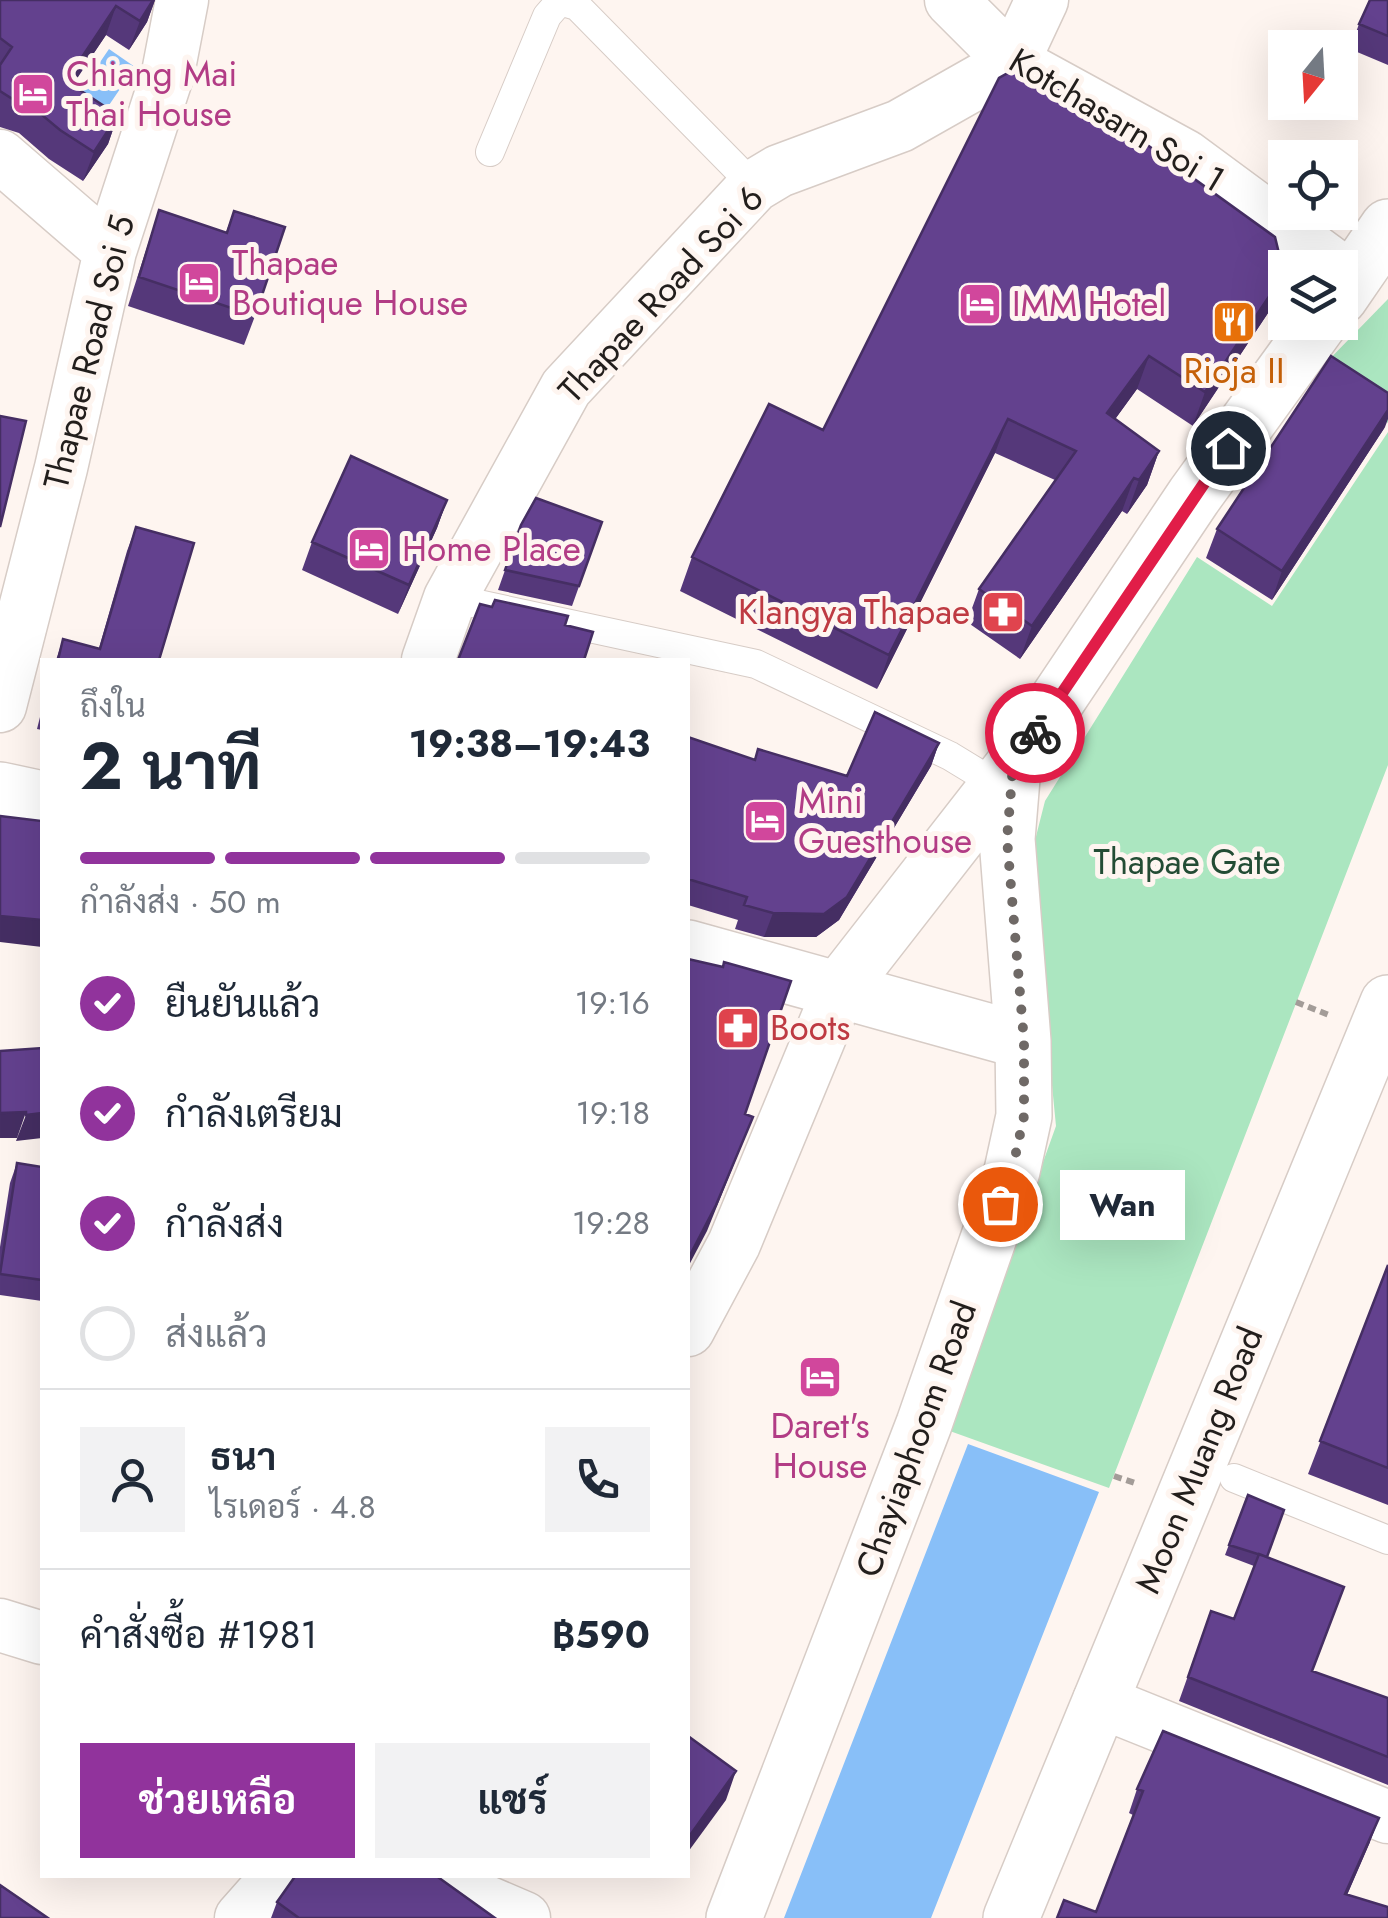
<!DOCTYPE html>
<html lang="th">
<meta charset="utf-8">
<style>
:root{--surface:#fff;--page:#f2f2f3;--text:#1f2937;--muted:#747a83;--line:#e0e1e3;--accent:#91339c}
body{margin:0;font-family:Jost,Sarabun,sans-serif;background:var(--page);color:var(--text);height:100vh;display:flex;flex-direction:column;font-size:38px;white-space:nowrap}
*{box-sizing:border-box;margin:0}
p{font-size:32px;color:var(--muted)}
.icon{flex:none;width:55px;height:55px;fill:none;stroke:currentColor;stroke-width:2;stroke-linecap:round;stroke-linejoin:round}
.map{position:relative;flex:1;overflow:hidden}
.drawer{position:absolute;left:40px;top:658px;width:650px;height:1220px;display:flex;flex-direction:column;background:var(--surface);border-radius:0px;box-shadow:0 10px 40px #0002}
.drawer>*{flex:none}
.needle{width:65px;rotate:198deg}
.fabs{position:absolute;left:1268px;top:30px;display:grid;gap:20px}
.fabs a{display:grid;place-items:center;width:90px;height:90px;border-radius:0px;background:var(--surface);box-shadow:0 10px 40px #0002;font-size:50px}
.pin{position:absolute;display:grid;place-items:center;width:85px;height:85px;color:#fff;margin:-42px;border:5px solid #fff;border-radius:50%;box-shadow:0 2px 10px #0007}
.courier{position:absolute;display:grid;place-items:center;width:100px;height:100px;margin:-50px;border:8px solid #e11d48;border-radius:50%;background:#fff;color:#222;box-shadow:0 2px 12px #0007}
.bubble{position:absolute;height:70px;border-radius:0px;background:var(--surface);box-shadow:0 10px 40px #0002;font-size:32px;font-weight:700;line-height:70px;text-align:center}
.head em{font-style:normal;font-weight:700}
.head div{display:flex;flex-direction:column-reverse}
.head{display:flex;align-items:center;justify-content:space-between;height:170px;padding:0 40px}
h1{font-size:65px;font-weight:700;line-height:75px}
.bar{display:grid;grid-template-columns:repeat(4,1fr);gap:15px 10px;align-content:center;height:120px;padding:0 40px}
.bar i{height:12px;border-radius:8px;background:var(--line)}
.bar .on{background:var(--accent)}
.bar p{grid-column:span 4}
.line{display:flex;align-items:center;gap:25px;padding:0 40px;border-top:2px solid var(--line)}
.line div{flex:1}
.round{display:grid;place-items:center;flex:none;width:105px;height:105px;border-radius:0px;background:var(--page)}
ol{padding:0 40px;list-style:none}
li{display:flex;align-items:center;gap:30px;height:110px}
li p{margin-inline-start:auto}
li .icon{padding:10px;border-radius:50%;background:var(--accent);color:#fff;stroke-width:4}
li:last-child{color:var(--muted)}
li i{width:55px;height:55px;border:5px solid var(--line);border-radius:50%}
.primary-button{display:flex;gap:20px;margin-top:auto;padding:20px 40px}
.primary-button a{flex:1;height:115px;border-radius:0px;background:var(--accent);color:#fff;font-size:40px;font-weight:700;line-height:115px;text-align:center}
.primary-button a+a{background:var(--page);color:var(--text)}
.map>svg:first-child{display:block}
.green{fill:#abe6c0}
.water{fill:#88bff8}
.lines{fill:none;stroke-linecap:round;stroke-linejoin:round}
.service-casing{stroke:#d7ccc6;stroke-width:30}
.minor-casing{stroke:#d7ccc6;stroke-width:55}
.secondary-casing{stroke:#d7ccc6;stroke-width:58}
.path{stroke:#a39c98;stroke-width:6;stroke-dasharray:8 5;stroke-linecap:butt}
.service{stroke:#fff;stroke-width:28}
.minor{stroke:#fff;stroke-width:52}
.secondary{stroke:#fff;stroke-width:55}
.wall{fill:#55387a}
.shaded-wall{fill:#452e63}
.building{fill:#63418e;stroke:#452e63;stroke-width:2.5}
.done{stroke:#6f6966;stroke-width:10;stroke-dasharray:0 18}
.route{stroke:#e11d48;stroke-width:12}
.labels{text-anchor:middle;stroke-width:10;stroke-linejoin:round;paint-order:stroke}
.hotel-label{font-size:35px;fill:#b23c85;stroke:#fef5f0;text-anchor:start}
.street-label{font-size:35px;fill:#221e1c;stroke:#fef5f0}
.food-label{font-size:35px;fill:#c56008;stroke:#fef5f0}
.health-label{font-size:35px;fill:#be3a42;stroke:#fef5f0;text-anchor:end}
.park-label{font-size:35px;fill:#234c34;stroke:#fef5f0}
</style>
<div class="map">
<svg width="1388" height="1918" viewBox="0 0 1388 1918">
<rect width="100%" height="100%" fill="#fef5f0"/>
<path class="green" d="M1388,299V423L1318,371Z
M1388,432V765L1109,1488L947,1430L1056,1126L1030,860L1045,801L1197,557L1272,606Z"/>
<path class="water" d="M109,49L135,67L105,111L79,93Z
M968,1444L1099,1492L931,1918H784Z"/>
<g class="lines">
<g class="service-casing">
<path id="service" d="M490,152L547,16L560,1L577,6L754,186
M450,598L756,664L950,756L996,784
M1234,1478L1388,1540"/>
</g>
<g class="minor-casing">
<path id="minor" d="M951,0L1013,62L1185,156L1337,268
M0,156L110,251
M428,660L450,598L566,388L754,186L779,171L900,126L1013,62L1042,0
M0,706L61,468L110,251L168,73L182,0
M688,1330L734,1244L840,988
M0,1625L42,1638
M1099,1701L1388,1817
M438,1875L461,1891L524,1918
M241,1918L279,1875"/>
</g>
<g class="secondary-casing">
<path id="secondary" d="M1340,297L1388,227
M0,790L42,799
M688,948L1023,1041
M840,988L1013,766L1194,496L1320,322
M734,1918L924,1424L1012,1171L1024,1116L1023,1041L1007,839L1013,766
M1011,1918L1388,1003"/>
</g>
<path class="path" d="M1296,1002L1329,1015
M1114,1476L1138,1484"/>
<use href="#service" class="service"/>
<use href="#minor" class="minor"/>
<use href="#secondary" class="secondary"/>
</g>
<path class="wall" d="M0,0H155L147,22L129,50L106,35L72,85L118,115L108,144L83,181L49,159L19,133L0,127Z
M1388,0V65L1350,49L1359,24Z
M1147,144L1284,274L1272,307L1193,426L1137,389L1115,419L1159,451L1147,485L1127,514L1122,511L1020,659L967,622L979,589L1055,480L995,453L877,689L680,591L692,557L823,430Z
M159,210L226,232L234,211L255,316L244,345L128,306Z
M1385,427L1272,600L1206,558L1217,529Z
M447,500L437,528L398,614L302,570L312,542Z
M602,522L572,606L498,590L521,525Z
M136,527L159,660H56L63,639L99,648L127,551Z
M42,709V730L37,729Z
M688,737L754,760L847,776L939,743L931,766L839,920L816,937H764L735,929L738,920L688,905Z
M17,1163L42,1167V1301L0,1295V1247L10,1183Z
M1388,1265V1505L1308,1474Z
M1248,1495L1267,1557L1312,1671L1388,1698V1785L1179,1701L1211,1611L1234,1619L1254,1566L1225,1555Z
M1137,1789L1370,1842L1347,1895L1096,1912L1133,1815L1129,1813Z
M277,1902L495,1918H271Z"/>
<path class="shaded-wall" d="M153,0H155L147,22L129,50L140,21Z
M116,6L106,35L56,110L66,81Z
M118,115L108,144L83,181L94,152Z
M1284,274L1272,307L1193,426L1205,392Z
M1149,356L1137,389L1095,447L1107,413Z
M1388,410V419L1385,427L1272,600L1282,571Z
M1008,419L995,453L877,689L889,655Z
M1159,451L1147,485L1127,514L1139,480Z
M1134,478L1122,511L1020,659L1032,626Z
M447,500L437,528L398,614L409,585Z
M939,743L931,766L839,920L816,937H764L773,913Z
M0,916L42,920V947L0,942Z
M26,1112L17,1138H0V1113Z
M42,1113V1138L16,1141L26,1115Z
M753,1117L707,1231L688,1267V1259Z
M736,1771L726,1800L688,1852V1838Z
M1379,1818L1370,1842L1337,1918L1345,1894Z"/>
<path class="building" d="M0,0H153L140,21L116,6L66,81L118,115L94,152L60,130L29,104L11,98L0,91V65L12,47L0,38Z
M1370,0H1388V36L1359,24Z
M1015,69L1150,136L1146,144L1275,237L1284,274L1205,392L1149,356L1107,413L1159,451L1139,480L1134,478L1032,626L979,589L1076,451L1008,419L889,655L692,557L769,404L823,430L999,78Z
M159,210L227,233L234,211L285,227L255,316L139,277Z
M1331,356L1388,393V410L1282,571L1217,529Z
M0,416L26,421L0,527Z
M351,456L447,500L409,585L312,542Z
M536,498L602,522L579,586L505,570L521,525Z
M136,527L194,543L159,660H58L63,639L100,649Z
M495,600L568,616L565,625L593,632L584,660H458L480,604L492,607Z
M875,712L939,743L847,897L824,914L773,913L744,905L747,897L688,879V737L755,760L758,749L847,776Z
M0,816L42,821V920L0,916Z
M688,959L723,967L724,962L791,981L745,1114L753,1117L716,1205L688,1259Z
M42,1048V1113L26,1115V1112L0,1113V1051Z
M17,1163L42,1167V1280L0,1274Z
M1388,1265V1468L1320,1441Z
M1248,1495L1284,1510L1267,1557L1229,1545Z
M1259,1554L1344,1587L1312,1671L1388,1698V1757L1188,1677L1211,1611L1234,1619Z
M1163,1731L1379,1818L1345,1894L1388,1907V1918H1057L1064,1900L1096,1912L1143,1791L1137,1789Z
M688,1736L736,1771L688,1838Z
M296,1875H435L495,1918H299L277,1902Z
M0,1885L48,1918H0Z"/>
<g class="lines">
<path class="done" d="M1000,1204L1012,1171L1024,1116V1041L1007,839L1013,766L1035,733"/>
<path class="route" d="M1035,733L1228,448"/>
</g>
<defs>
<g id="hotel-square" transform="scale(2.25)"><rect x="-9" y="-9" width="18" height="18" rx="4" fill="#d1479c" stroke="#fef5f0"/><path d="M-6-4.5h1.5V1H6V5H4.5V3h-9V5H-6ZM-4 0a1.8 1.8 0 1 1 3.6 0ZM.5 0V-2.5h3Q6-2.5 6 0Z" fill="#fff"/></g>
<g id="restaurant-square" transform="scale(2.25)"><rect x="-9" y="-9" width="18" height="18" rx="4" fill="#e8710a" stroke="#fef5f0"/><path d="M-5-6h1v4h1v-4h1v4h1v-4h1v5L-1.5 .5V6h-2V.5L-5-1ZM5-6V6H3V1.5H1.5Q1.5-4 5-6Z" fill="#fff"/></g>
<g id="pharmacy-square" transform="scale(2.25)"><rect x="-9" y="-9" width="18" height="18" rx="4" fill="#e0444e" stroke="#fef5f0"/><path d="M-2-6h4v4h4v4h-4v4h-4v-4h-4v-4h4Z" fill="#fff"/></g>
</defs>
<g fill-rule="evenodd">
<use href="#hotel-square" x="33" y="94"/>
<use href="#hotel-square" x="199" y="283"/>
<use href="#hotel-square" x="980" y="304"/>
<use href="#restaurant-square" x="1234" y="322"/>
<use href="#hotel-square" x="369" y="549"/>
<use href="#pharmacy-square" x="1003" y="612"/>
<use href="#hotel-square" x="765" y="821"/>
<use href="#pharmacy-square" x="738" y="1028"/>
<use href="#hotel-square" x="820" y="1377"/>
</g>
<g class="labels">
<g class="hotel-label">
<text x="66" y="86">Chiang Mai<tspan x="66" dy="40">Thai House</tspan></text>
<text x="232" y="275">Thapae<tspan x="232" dy="40">Boutique House</tspan></text>
<text x="1012" y="316">IMM Hotel</text>
<text x="402" y="561">Home Place</text>
<text x="798" y="813">Mini<tspan x="798" dy="40">Guesthouse</tspan></text>
<text x="820" y="1438" text-anchor="middle">Daret's<tspan x="820" dy="40">House</tspan></text>
</g>
<g class="street-label">
<text transform="translate(1117 120) rotate(31)" y="12">Kotchasarn Soi 1</text>
<text transform="translate(661 294) rotate(-47)" y="12">Thapae Road Soi 6</text>
<text transform="translate(89 352) rotate(-76)" y="12">Thapae Road Soi 5</text>
<text transform="translate(916 1439) rotate(-70)" y="12">Chayiaphoom Road</text>
<text transform="translate(1199 1460) rotate(-68)" y="12">Moon Muang Road</text>
</g>
<g class="food-label">
<text x="1234" y="383">Rioja II</text>
</g>
<g class="health-label">
<text x="970" y="624">Klangya Thapae</text>
<text x="770" y="1040" text-anchor="start">Boots</text>
</g>
<g class="park-label">
<text x="1187" y="874">Thapae Gate</text>
</g>
</g>
</svg>
<div class="fabs">
<a><svg class="needle" viewBox="-14 -14 28 28"><path d="M0-13l5 13h-10z" fill="#e53935"/><path d="M0 13l5-13h-10z" fill="#747a83"/></svg></a>
<a><svg class="icon" aria-label="locate" viewBox="0 0 24 24"><circle cx="12" cy="12" r="6"/><path d="M12 2v4M12 18v4M2 12h4M18 12h4"/></svg></a>
<a><svg class="icon" aria-label="layers" viewBox="0 0 24 24"><path d="M12 4l9 5-9 5-9-5zM3 14l9 5 9-5"/></svg></a>
</div>
<div class="pin" style="left:1000px;top:1204px;background:#ea580c"><svg class="icon" aria-label="bag" viewBox="0 0 24 24"><path d="M5 8h14l-1 12H6zM9 8a3 3 0 0 1 6 0"/></svg></div>
<div class="pin" style="left:1228px;top:448px;background:#1f2937"><svg class="icon" aria-label="home" viewBox="0 0 24 24"><path d="M3 11l9-7 9 7M6 9v11h12V9"/></svg></div>
<div class="courier" style="left:1035px;top:733px"><svg class="icon" aria-label="bike" viewBox="0 0 24 24"><circle cx="6" cy="16" r="4"/><circle cx="18" cy="16" r="4"/><path d="M6 16l4-8h5l3 8M10 8l3 8H6M13 5h3"/></svg></div>
<div class="bubble" style="left:1060px;top:1170px;width:125px">Wan</div>
<section class="drawer">
<div class="head"><div><h1>2 นาที</h1><p>ถึงใน</p></div><em>19:38–19:43</em></div>
<div class="bar"><i class="on"></i><i class="on"></i><i class="on"></i><i></i><p>กำลังส่ง · 50 m</p></div>
<ol>
<li><svg class="icon" aria-label="check" viewBox="0 0 24 24"><path d="M5 12l5 5 9-10"/></svg>ยืนยันแล้ว<p>19:16</p></li>
<li><svg class="icon" aria-label="check" viewBox="0 0 24 24"><path d="M5 12l5 5 9-10"/></svg>กำลังเตรียม<p>19:18</p></li>
<li><svg class="icon" aria-label="check" viewBox="0 0 24 24"><path d="M5 12l5 5 9-10"/></svg>กำลังส่ง<p>19:28</p></li>
<li><i></i>ส่งแล้ว</li>
</ol>
<div class="line" style="height:180px"><a class="round"><svg class="icon" aria-label="person" viewBox="0 0 24 24"><circle cx="12" cy="8" r="4"/><path d="M4 21q1-7 8-7t8 7"/></svg></a><div><b>ธนา</b><p>ไรเดอร์ · 4.8</p></div><a class="round"><svg class="icon" aria-label="phone" viewBox="0 0 24 24"><path d="M5 4h4l2 5-3 2q2 4 5 5l2-3 5 2v4C11 20 4 13 5 4z"/></svg></a></div>
<div class="line" style="height:130px"><div>คำสั่งซื้อ #1981</div><b>฿590</b></div>
<div class="primary-button"><a>ช่วยเหลือ</a><a>แชร์</a></div>
</section>
</div>
